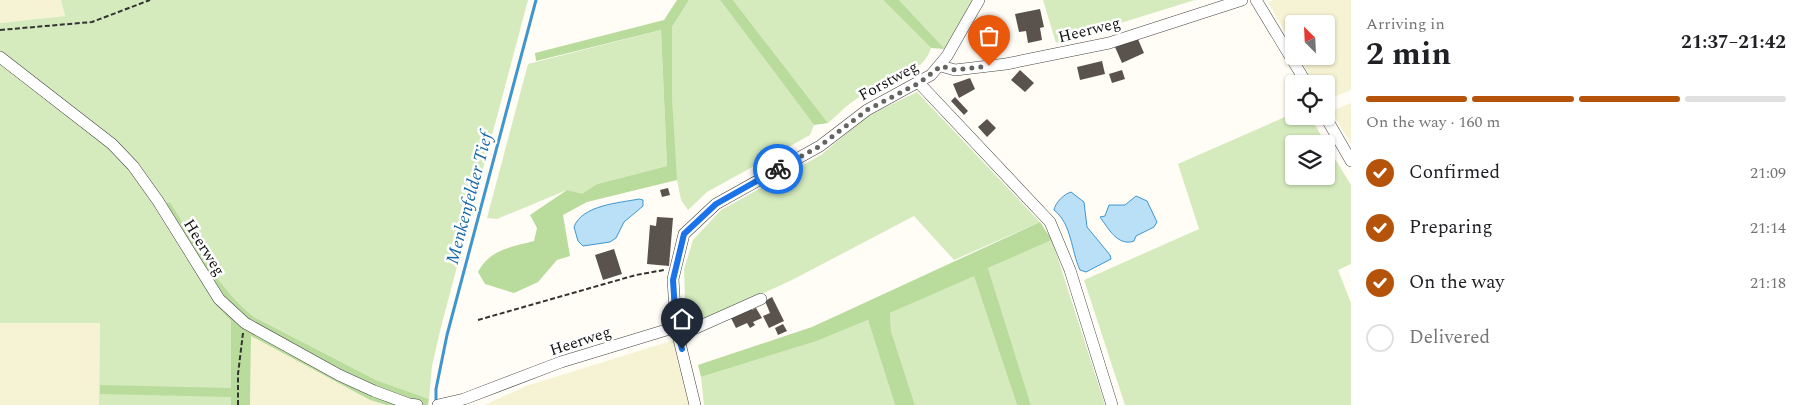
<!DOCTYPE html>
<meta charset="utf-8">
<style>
:root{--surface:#fff;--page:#f6f6f6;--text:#202124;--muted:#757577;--line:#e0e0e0;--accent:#b45309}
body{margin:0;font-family:Spectral,serif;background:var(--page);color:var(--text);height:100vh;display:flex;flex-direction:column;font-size:19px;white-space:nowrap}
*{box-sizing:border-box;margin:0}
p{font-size:16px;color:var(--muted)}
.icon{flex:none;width:28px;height:28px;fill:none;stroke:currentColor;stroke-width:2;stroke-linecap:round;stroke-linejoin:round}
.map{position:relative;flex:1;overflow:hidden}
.details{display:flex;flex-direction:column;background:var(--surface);width:450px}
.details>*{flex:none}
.needle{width:32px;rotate:336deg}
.fabs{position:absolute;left:1285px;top:15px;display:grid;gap:10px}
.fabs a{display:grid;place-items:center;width:50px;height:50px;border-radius:5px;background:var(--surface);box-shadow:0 1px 4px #0004;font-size:25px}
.pin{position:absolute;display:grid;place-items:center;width:42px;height:42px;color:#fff;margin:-51px -21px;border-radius:50% 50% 50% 0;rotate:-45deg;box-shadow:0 0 5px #0007}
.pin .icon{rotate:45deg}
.courier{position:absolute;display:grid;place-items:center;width:50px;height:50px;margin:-25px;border:4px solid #1a73e8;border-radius:50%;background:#fff;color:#222;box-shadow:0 1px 6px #0007}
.summary em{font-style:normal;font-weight:700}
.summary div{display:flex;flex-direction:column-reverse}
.summary{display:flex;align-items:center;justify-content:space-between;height:85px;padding:0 15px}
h1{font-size:32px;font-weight:700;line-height:38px}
.bar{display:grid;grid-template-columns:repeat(4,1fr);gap:8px 5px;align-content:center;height:60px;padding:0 15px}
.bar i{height:6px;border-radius:4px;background:var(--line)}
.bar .on{background:var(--accent)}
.bar p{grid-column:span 4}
ol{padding:0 15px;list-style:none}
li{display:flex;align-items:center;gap:15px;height:55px}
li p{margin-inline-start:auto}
li .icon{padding:5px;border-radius:50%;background:var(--accent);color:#fff;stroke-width:4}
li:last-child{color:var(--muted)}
li i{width:28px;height:28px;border:2px solid var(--line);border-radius:50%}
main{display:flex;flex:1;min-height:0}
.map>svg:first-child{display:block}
.farmland{fill:#f6f3d4}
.green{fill:#d5ebbd}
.forest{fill:#b9dc9c}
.water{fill:#b9e0f7;stroke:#3f96cf}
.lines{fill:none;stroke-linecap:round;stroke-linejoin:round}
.stream{stroke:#3f96cf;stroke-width:3}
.building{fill:#5a524d}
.minor-casing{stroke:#444;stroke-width:12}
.path{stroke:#333;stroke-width:2;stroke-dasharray:5 2.5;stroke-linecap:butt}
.minor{stroke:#fff;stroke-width:11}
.done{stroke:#646461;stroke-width:5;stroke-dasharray:0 9}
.route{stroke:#1a73e8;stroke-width:6}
.labels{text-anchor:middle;stroke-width:5;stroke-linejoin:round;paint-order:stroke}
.street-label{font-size:16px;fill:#111;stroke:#fff}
.water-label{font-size:18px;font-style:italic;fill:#1768a6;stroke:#fff}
</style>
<main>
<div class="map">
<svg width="1351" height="405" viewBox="0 0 1351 405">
<rect width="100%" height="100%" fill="#fffdf5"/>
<path class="farmland" d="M0,0H61L65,16L0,23Z
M1274,0H1351V90L1326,100V84H1314L1299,56H1326V24H1294V48L1268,2Z
M1351,103V144L1331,111Z
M0,323H100L99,405H0Z
M251,336L370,400L386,405H250Z
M674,340L691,405H484L526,386Z"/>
<path class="green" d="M61,0H528L441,327L432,366L429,399L376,380L254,317C217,288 195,242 170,202L155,208L213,302L231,321V405H99L100,323H0V23L65,16Z
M689,0H720L814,125L810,135L707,192L688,210L681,200L675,170L672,96V27Z
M733,0H883L931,48C923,77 876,84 855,100C845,106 837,116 828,123Z
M899,0H975L945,49Z
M1043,0H1195L1056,43Z
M661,30L667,166L597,184L582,195L567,190L497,219L487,218L528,64Z
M917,92L1040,222L954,260L914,216L792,280L686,329L684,269L693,240L721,210L821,155L867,116Z
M1294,113V116H1310L1326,144H1294V176H1326V144L1351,185V264L1338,270L1351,303V405H1125L1084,280L1199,229L1178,164Z
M1052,240L1105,405H1031L988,268Z
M974,275L1017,405H915L891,331L890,313Z
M868,320L895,405H704L701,377L817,341Z"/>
<path class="forest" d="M677,0H689L672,27V96L677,180L587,202L563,215L570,256L557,260L538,282L514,293L485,284L478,272C490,249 512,247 534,241L537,228L530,215L567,190L582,194L597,184L667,166L661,30L536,61L535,53L664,20Z
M720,0H733L828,123L814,125Z
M883,0H899L945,49L931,48Z
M170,202C195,242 217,288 254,317L376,380L429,399L428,405H386L370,400L251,336L250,405H231V397L100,394V385L231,388V321L213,302L155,207Z
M1040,222L1052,240L988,268L1031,405H1017L974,276L890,313L891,331L915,405H895L868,320L817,341L701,377L698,365L812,327Z"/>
<path class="water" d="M1071,192L1084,202L1087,227L1110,255L1111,259L1086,272L1080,270C1071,251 1072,224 1054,210C1055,203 1064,194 1071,192Z
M1136,196L1147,201L1157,222L1154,227L1136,236L1134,241C1118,247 1108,228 1100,217L1105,216L1109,205H1125Z
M639,199L643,200V206L624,222L616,238L610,242L583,246L578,241L574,227C582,205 619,203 639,199Z"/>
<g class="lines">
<path class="stream" d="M436,402V389L447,335L536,0"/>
</g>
<path class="building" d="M1040,9L1044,27L1040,28L1042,40L1028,43L1026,31L1019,32L1015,14Z
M1137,37L1144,53L1122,63L1115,47Z
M1102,61L1105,74L1080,80L1077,67Z
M1020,70L1034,83L1025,92L1011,80Z
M1122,70L1125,79L1112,83L1109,74Z
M970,78L975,89L959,98L953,84Z
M955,97L968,111L964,115L951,101Z
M987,119L996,128L987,137L978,127Z
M668,188L670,195L662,197L660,190Z
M657,217L673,218L669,266L647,264L650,225L656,226Z
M614,249L622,274L603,280L595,255Z
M772,297L784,321L769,328L763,316L770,313L765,301Z
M751,306L752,310L756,308L762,318L753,322L755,325L750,328L747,323L736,328L731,318Z
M783,324L787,331L778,335L775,328Z"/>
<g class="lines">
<g class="minor-casing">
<path id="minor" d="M1256,0L1307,84
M0,57L112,144L133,166L158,201L219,299L245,323L339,375L374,391L409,404L417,405
M941,66L955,70L1006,64L1109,43L1242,0
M919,83L1050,222L1070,270L1112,405
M1325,116L1351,161
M678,336L761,299
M438,405L464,399L561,362L676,327
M695,405L676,327L673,279L684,234L716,204L820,146L867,110L931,75L947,56L979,0"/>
</g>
<path class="path" d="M0,30L92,22L150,0
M478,320L636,275L664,270
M238,405V374L243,333"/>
<use href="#minor" class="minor"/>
</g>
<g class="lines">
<path class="done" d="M778,169L820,146L867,110L919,83L941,66L955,70L989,66"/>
<path class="route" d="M682,349L676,327L673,280L684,234L716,204L778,169"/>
</g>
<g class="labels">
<g class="street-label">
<text transform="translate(1089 29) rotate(-14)" y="6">Heerweg</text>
<text transform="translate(888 80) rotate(-29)" y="6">Forstweg</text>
<text transform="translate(205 247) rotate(58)" y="6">Heerweg</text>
<text transform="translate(580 340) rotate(-18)" y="6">Heerweg</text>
</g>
<g class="water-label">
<text transform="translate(469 198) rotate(-75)" y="6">Menkenfelder Tief</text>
</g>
</g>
</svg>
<div class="fabs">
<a><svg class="needle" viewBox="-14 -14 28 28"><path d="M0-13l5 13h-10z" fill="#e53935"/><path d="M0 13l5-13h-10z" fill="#757577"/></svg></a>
<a><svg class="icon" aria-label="locate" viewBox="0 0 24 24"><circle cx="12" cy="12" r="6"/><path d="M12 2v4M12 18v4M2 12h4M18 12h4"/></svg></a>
<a><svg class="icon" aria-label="layers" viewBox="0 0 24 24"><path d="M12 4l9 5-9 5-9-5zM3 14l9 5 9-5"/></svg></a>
</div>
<div class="pin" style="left:989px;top:66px;background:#ea580c"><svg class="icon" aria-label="bag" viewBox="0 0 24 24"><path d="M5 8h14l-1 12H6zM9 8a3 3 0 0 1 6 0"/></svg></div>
<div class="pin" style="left:682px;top:349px;background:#1f2937"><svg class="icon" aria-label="home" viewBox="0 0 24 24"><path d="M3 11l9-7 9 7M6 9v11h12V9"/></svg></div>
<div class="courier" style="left:778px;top:169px"><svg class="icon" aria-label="bike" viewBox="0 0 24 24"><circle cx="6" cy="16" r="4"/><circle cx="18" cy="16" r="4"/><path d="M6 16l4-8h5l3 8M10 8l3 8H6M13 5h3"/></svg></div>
</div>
<section class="details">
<div class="summary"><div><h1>2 min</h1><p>Arriving in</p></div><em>21:37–21:42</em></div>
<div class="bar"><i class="on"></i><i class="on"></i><i class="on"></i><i></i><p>On the way · 160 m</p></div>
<ol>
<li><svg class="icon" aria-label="check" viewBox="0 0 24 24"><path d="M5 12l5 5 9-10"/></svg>Confirmed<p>21:09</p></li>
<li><svg class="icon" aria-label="check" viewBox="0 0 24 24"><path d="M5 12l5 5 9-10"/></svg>Preparing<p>21:14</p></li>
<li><svg class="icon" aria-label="check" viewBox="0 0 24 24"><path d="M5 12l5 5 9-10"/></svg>On the way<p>21:18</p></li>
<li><i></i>Delivered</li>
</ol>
</section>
</main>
